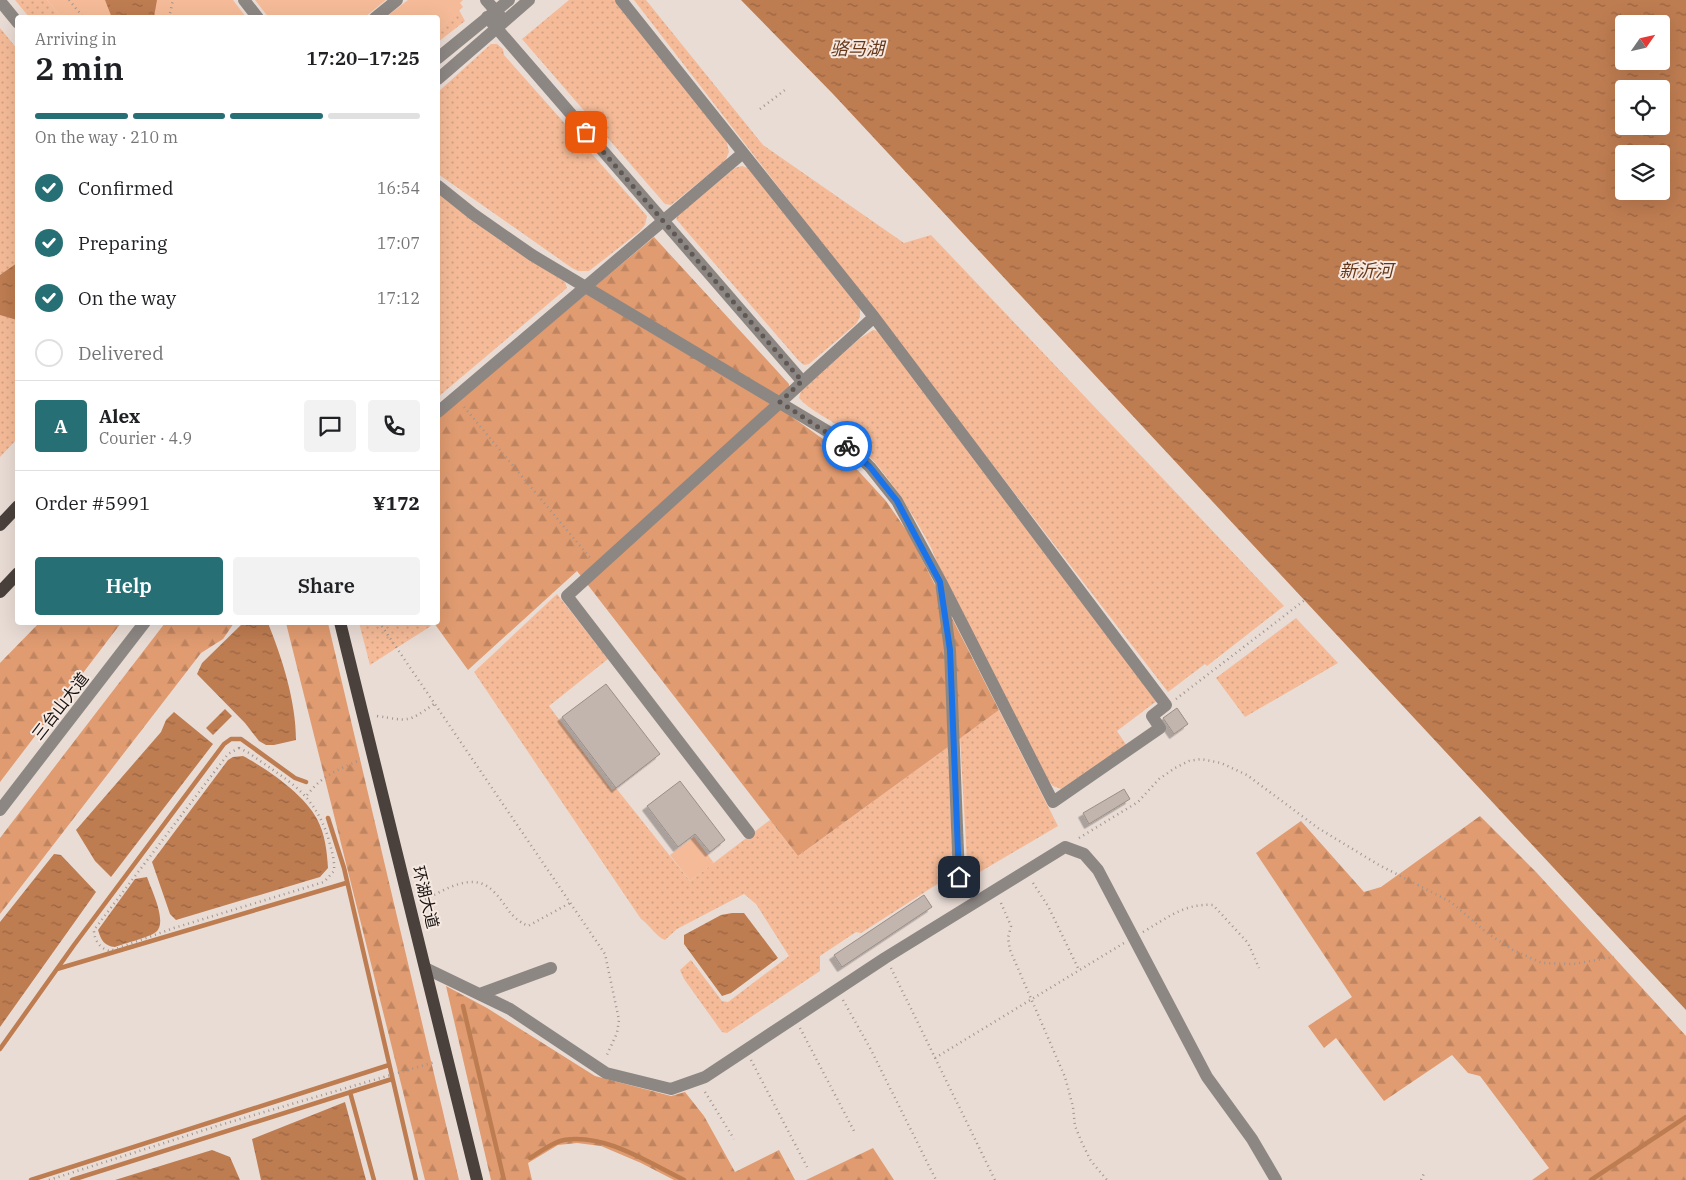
<!DOCTYPE html>
<meta charset="utf-8">
<style>
:root{--surface:#fff;--page:#f2f2f2;--text:#202124;--muted:#757577;--line:#e0e0e0;--accent:#256f75}
body{margin:0;font-family:"IBM Plex Serif","Noto Sans SC",serif;background:var(--page);color:var(--text);height:100vh;display:flex;flex-direction:column;font-size:19px;white-space:nowrap}
*{box-sizing:border-box;margin:0}
p{font-size:16px;color:var(--muted)}
.icon{flex:none;width:28px;height:28px;fill:none;stroke:currentColor;stroke-width:2;stroke-linecap:round;stroke-linejoin:round}
.map{position:relative;flex:1;overflow:hidden}
.side{position:absolute;left:15px;top:15px;width:425px;height:610px;display:flex;flex-direction:column;background:var(--surface);border-radius:5px;box-shadow:0 5px 20px #0002}
.side>*{flex:none}
.needle{width:32px;rotate:56deg}
.buttons{position:absolute;left:1615px;top:15px;display:grid;gap:10px}
.buttons a{display:grid;place-items:center;width:55px;height:55px;border-radius:5px;background:var(--surface);box-shadow:0 5px 20px #0002;font-size:25px}
.pin{position:absolute;display:grid;place-items:center;width:42px;height:42px;color:#fff;margin:-21px;border-radius:10px;box-shadow:0 2px 8px #0006}
.courier{position:absolute;display:grid;place-items:center;width:50px;height:50px;margin:-25px;border:4px solid #1a73e8;border-radius:50%;background:#fff;color:#222;box-shadow:0 1px 6px #0007}
.summary em{font-style:normal;font-weight:600}
.summary div{display:flex;flex-direction:column-reverse}
.summary{display:flex;align-items:center;justify-content:space-between;height:85px;padding:0 20px}
h1{font-size:32px;font-weight:600;line-height:38px}
.bar{display:grid;grid-template-columns:repeat(4,1fr);gap:8px 5px;align-content:center;height:60px;padding:0 20px}
.bar i{height:6px;border-radius:4px;background:var(--line)}
.bar .selected{background:var(--accent)}
.bar p{grid-column:span 4}
.line{display:flex;align-items:center;gap:12px;padding:0 20px;border-top:1px solid var(--line)}
.line div{flex:1}
.round{display:grid;place-items:center;flex:none;width:52px;height:52px;border-radius:5px;background:var(--page)}
ol{padding:0 20px;list-style:none}
li{display:flex;align-items:center;gap:15px;height:55px}
li p{margin-inline-start:auto}
li .icon{padding:5px;border-radius:50%;background:var(--accent);color:#fff;stroke-width:4}
li:last-child{color:var(--muted)}
li i{width:28px;height:28px;border:2px solid var(--line);border-radius:50%}
.primary-button{display:flex;gap:10px;margin-top:auto;padding:10px 20px}
.primary-button a{flex:1;height:58px;border-radius:5px;background:var(--accent);color:#fff;font-size:20px;font-weight:600;line-height:58px;text-align:center}
.primary-button a+a{background:var(--page);color:var(--text)}
.map>svg:first-child{display:block}
.grass{fill:url(#grass-dots)}
.forest{fill:url(#forest-firs)}
.green{fill:#f5bb98}
.water{fill:url(#water-ripples);fill-rule:evenodd}
.lines{fill:none;stroke-linecap:round;stroke-linejoin:round}
.stream{stroke:#be7c51;stroke-width:4.5}
.building{fill:#c1b5ad;stroke:#9a8e87;filter:url(#shadow)}
.path{stroke:#9f9590;stroke-width:2.5;stroke-dasharray:1 4;stroke-linecap:butt}
.minor{stroke:#8d8784;stroke-width:12}
.major{stroke:#4a413c;stroke-width:12}
.done{stroke:#605854;stroke-width:5;stroke-dasharray:0 9}
.route{stroke:#1a73e8;stroke-width:6}
.labels{text-anchor:middle;stroke-width:4;stroke-linejoin:round;paint-order:stroke}
.street-label{font-size:16px;fill:#16110f;stroke:#f6e9e2}
.water-label{font-size:18px;font-style:italic;fill:#653718;stroke:#f6e9e2}
</style>
<div class="map">
<svg width="1686" height="1180" viewBox="0 0 1686 1180">
<defs>
<pattern id="grass-dots" width="8" height="8" patternUnits="userSpaceOnUse" patternTransform="scale(1.25)"><rect width="8" height="8" fill="#f5bb98"/><path d="M2 2h.1M6 6h.1" fill="none" stroke="#d1a082" stroke-width="1.8" stroke-linecap="round"/></pattern>
<pattern id="forest-firs" width="22" height="20" patternUnits="userSpaceOnUse" patternTransform="scale(1.25)"><rect width="22" height="20" fill="#e09b70"/><path d="M5 1l3.5 6h-7zM16 11l3.5 6h-7z" fill="#bf8460"/></pattern>
<pattern id="water-ripples" width="26" height="14" patternUnits="userSpaceOnUse" patternTransform="scale(1.25)"><rect width="26" height="14" fill="#be7c51"/><path d="M2 4q2-2 4 0t4 0M15 11q2-2 4 0t4 0" fill="none" stroke="#996442"/></pattern>
<filter id="shadow"><feDropShadow dx="-4.5" dy="4.5" stdDeviation="0" flood-color="#0004"/></filter>
</defs>
<rect width="100%" height="100%" fill="#e9dcd5"/>
<path class="grass" d="M15,0H47L61,17H29Z
M569,0H615L726,139L729,152L725,161L671,205L665,204L522,39Z
M634,0H646L763,145L904,243L931,235L1284,606L1207,666L1205,664L1168,692Z
M459,10L465,21L438,42V31Z
M0,28L18,50V438L0,457Z
M491,44H497L503,49L504,55L647,216L645,225L639,232L589,271H578L572,268L438,174V92Z
M742,166L748,168L860,309V317L856,324L809,364L804,365L799,361L676,219L679,213L735,168Z
M438,192L487,231L565,282L567,288L438,397Z
M873,330L879,331L1158,700L1117,731L1127,746L1061,789L1053,786L1047,779L938,569C935,551 925,537 916,521C895,486 873,456 842,429C829,418 810,411 799,398L801,391L859,339Z
M557,594L608,659L549,706L612,790L616,788L690,881L770,820L798,856L948,747L953,874L861,933L856,932L820,956V971L727,1033L722,1032L684,979L680,970L691,960L722,1001L728,1002L789,956L756,904L744,894L677,929L665,940C656,937 650,925 641,919L474,672Z
M1296,618L1338,663L1245,717L1216,678Z
M428,622L431,626L370,665L359,623Z
M999,710L1058,826L968,879L960,738Z"/>
<path class="forest" d="M654,237L789,384L788,414L841,452L886,501L909,534L999,710L798,856L577,571L468,670L434,623L438,622V417Z
M39,623H121L0,782V663Z
M165,623H234L223,639L201,653L0,914V838Z
M286,623H328L459,1180H425Z
M1480,816L1536,872L1686,1036V1180H1532L1549,1168L1480,1076L1468,1073L1452,1055L1384,1101L1336,1038L1324,1048L1308,1026L1352,997L1256,853L1301,821L1364,892L1381,887Z
M446,986L487,1008L595,1076L671,1096L685,1092L704,1116L735,1172L779,1150L795,1180H674L641,1163L601,1146L577,1143L558,1145L528,1163L532,1180H491Z
M873,1148L894,1180H806Z"/>
<path class="green" d="M47,0H233L246,17H61Z
M255,0H386L365,17L269,18Z
M408,0H463L460,3L463,7L438,31V18L386,17Z
M694,837L714,863L690,881L670,855Z"/>
<path class="water" d="M105,0H157L154,17L112,18Z
M741,0H1686V1010L833,94ZM1624,24H1661V61H1624ZM1624,89H1661V126H1624ZM1624,154H1661V191H1624Z
M17,263V320L0,315V275Z
M243,623H268C282,658 296,701 296,740L274,745H266L259,741L245,723L197,674L202,663Z
M225,709L232,716L213,735L206,728Z
M174,712L213,744L111,877L95,861L76,830L161,732L166,720Z
M243,756C266,768 305,795 317,819C325,834 327,851 328,868L320,877L176,920L170,914L152,862L228,760L233,757Z
M54,854L61,855L96,892L0,1027V922Z
M147,877C151,889 168,922 156,932C148,938 125,943 115,947C104,946 101,940 98,930L135,879Z
M732,913H744L778,958L731,993L722,996L684,944V935L721,915Z
M345,1102L366,1180H261L252,1139Z
M212,1150L230,1157L240,1180H115Z"/>
<g class="lines">
<path class="stream" d="M328,818L344,868L416,1180
M57,969L346,883
M463,1006L504,1180
M0,1049L74,945L224,744L231,739H241L295,778L306,782
M350,1092L374,1180
M530,1158C541,1152 552,1142 564,1140C605,1133 649,1163 684,1180
M31,1180L389,1065
M72,1180L392,1079
M1591,1180L1686,1117"/>
</g>
<path class="building" d="M606,684L660,754L616,788L562,717Z
M1177,708L1188,724L1174,734L1163,718Z
M680,781L725,840L710,852L695,834L678,847L647,806Z
M1124,789L1130,799L1089,824L1083,813Z
M924,895L932,907L842,967L834,955Z"/>
<g class="lines">
<path class="path" d="M69,0L84,18
M169,18L173,0
M760,109L785,90
M464,407L591,559
M379,622L605,954L619,1020L617,1033L606,1057
M1176,699L1310,596
M377,716C409,721 407,723 434,704
M239,748L249,753C287,781 312,790 328,837C331,849 335,859 334,871L324,882L174,928L110,951C100,949 94,940 94,930L228,754Z
M307,795C323,775 337,770 360,760
M1079,838L1138,802L1159,779L1175,768L1189,761L1201,759L1221,763L1247,775L1318,828L1379,865L1451,902L1487,933L1513,950L1542,963L1573,964L1614,957
M1033,883L1048,906L1079,970
M421,902C442,891 473,870 493,891C508,905 507,916 528,926L570,903
M1001,903L1011,926L1008,938L1010,950L1065,1077L1073,1107L1075,1126L1082,1143L1091,1161L1107,1180
M1143,932C1167,918 1185,903 1213,905L1248,943L1259,968
M891,968L995,1180
M843,1000L870,1048L936,1180
M800,1028L854,1131
M935,1058L1124,943
M751,1060L807,1167
M705,1092L734,1139
M49,1180L220,1125L435,1062
M1421,1180L1425,1171"/>
<path class="minor" d="M244,0L258,18
M486,0L501,17
M621,0L874,317L1166,705L1152,716L1160,728L1053,802L941,582
M0,1L18,23
M487,17L802,381
M375,18L397,0
M438,58L509,0
M438,79L529,0
M438,186L473,214L532,255L827,431L848,446L870,467L897,501L941,582L950,650L959,877
M438,412L743,153
M0,810L145,622
M749,833L567,596L874,317
M427,969L510,1009L606,1073L671,1089L705,1077L885,958L1065,847L1084,854L1098,870L1207,1077L1252,1139L1276,1180
M480,994L551,968"/>
<path class="major" d="M0,525L18,506
M0,592L18,573
M340,622L477,1180"/>
</g>
<g class="lines">
<path class="done" d="M586,132L802,381L780,402L847,446"/>
<path class="route" d="M847,446L870,467L897,501L940,582L950,650L959,877"/>
</g>
<g class="labels">
<g class="street-label">
<text transform="translate(60 706) rotate(-52)" y="6">三台山大道</text>
<text transform="translate(426 897) rotate(76)" y="6">环湖大道</text>
</g>
<g class="water-label">
<text x="857" y="55">骆马湖</text>
<text x="1366" y="277">新沂河</text>
</g>
</g>
</svg>
<div class="buttons">
<a><svg class="needle" viewBox="-14 -14 28 28"><path d="M0-13l5 13h-10z" fill="#e53935"/><path d="M0 13l5-13h-10z" fill="#757577"/></svg></a>
<a><svg class="icon" aria-label="locate" viewBox="0 0 24 24"><circle cx="12" cy="12" r="6"/><path d="M12 2v4M12 18v4M2 12h4M18 12h4"/></svg></a>
<a><svg class="icon" aria-label="layers" viewBox="0 0 24 24"><path d="M12 4l9 5-9 5-9-5zM3 14l9 5 9-5"/></svg></a>
</div>
<div class="pin" style="left:586px;top:132px;background:#ea580c"><svg class="icon" aria-label="bag" viewBox="0 0 24 24"><path d="M5 8h14l-1 12H6zM9 8a3 3 0 0 1 6 0"/></svg></div>
<div class="pin" style="left:959px;top:877px;background:#1f2937"><svg class="icon" aria-label="home" viewBox="0 0 24 24"><path d="M3 11l9-7 9 7M6 9v11h12V9"/></svg></div>
<div class="courier" style="left:847px;top:446px"><svg class="icon" aria-label="bike" viewBox="0 0 24 24"><circle cx="6" cy="16" r="4"/><circle cx="18" cy="16" r="4"/><path d="M6 16l4-8h5l3 8M10 8l3 8H6M13 5h3"/></svg></div>
<section class="side">
<div class="summary"><div><h1>2 min</h1><p>Arriving in</p></div><em>17:20–17:25</em></div>
<div class="bar"><i class="selected"></i><i class="selected"></i><i class="selected"></i><i></i><p>On the way · 210 m</p></div>
<ol>
<li><svg class="icon" aria-label="check" viewBox="0 0 24 24"><path d="M5 12l5 5 9-10"/></svg>Confirmed<p>16:54</p></li>
<li><svg class="icon" aria-label="check" viewBox="0 0 24 24"><path d="M5 12l5 5 9-10"/></svg>Preparing<p>17:07</p></li>
<li><svg class="icon" aria-label="check" viewBox="0 0 24 24"><path d="M5 12l5 5 9-10"/></svg>On the way<p>17:12</p></li>
<li><i></i>Delivered</li>
</ol>
<div class="line" style="height:90px"><b class="round" style="background:var(--accent);color:#fff">A</b><div><b>Alex</b><p>Courier · 4.9</p></div><a class="round"><svg class="icon" aria-label="chat" viewBox="0 0 24 24"><path d="M4 5h16v11H9l-5 4z"/></svg></a><a class="round"><svg class="icon" aria-label="phone" viewBox="0 0 24 24"><path d="M5 4h4l2 5-3 2q2 4 5 5l2-3 5 2v4C11 20 4 13 5 4z"/></svg></a></div>
<div class="line" style="height:65px"><div>Order #5991</div><b>¥172</b></div>
<div class="primary-button"><a>Help</a><a>Share</a></div>
</section>
</div>
